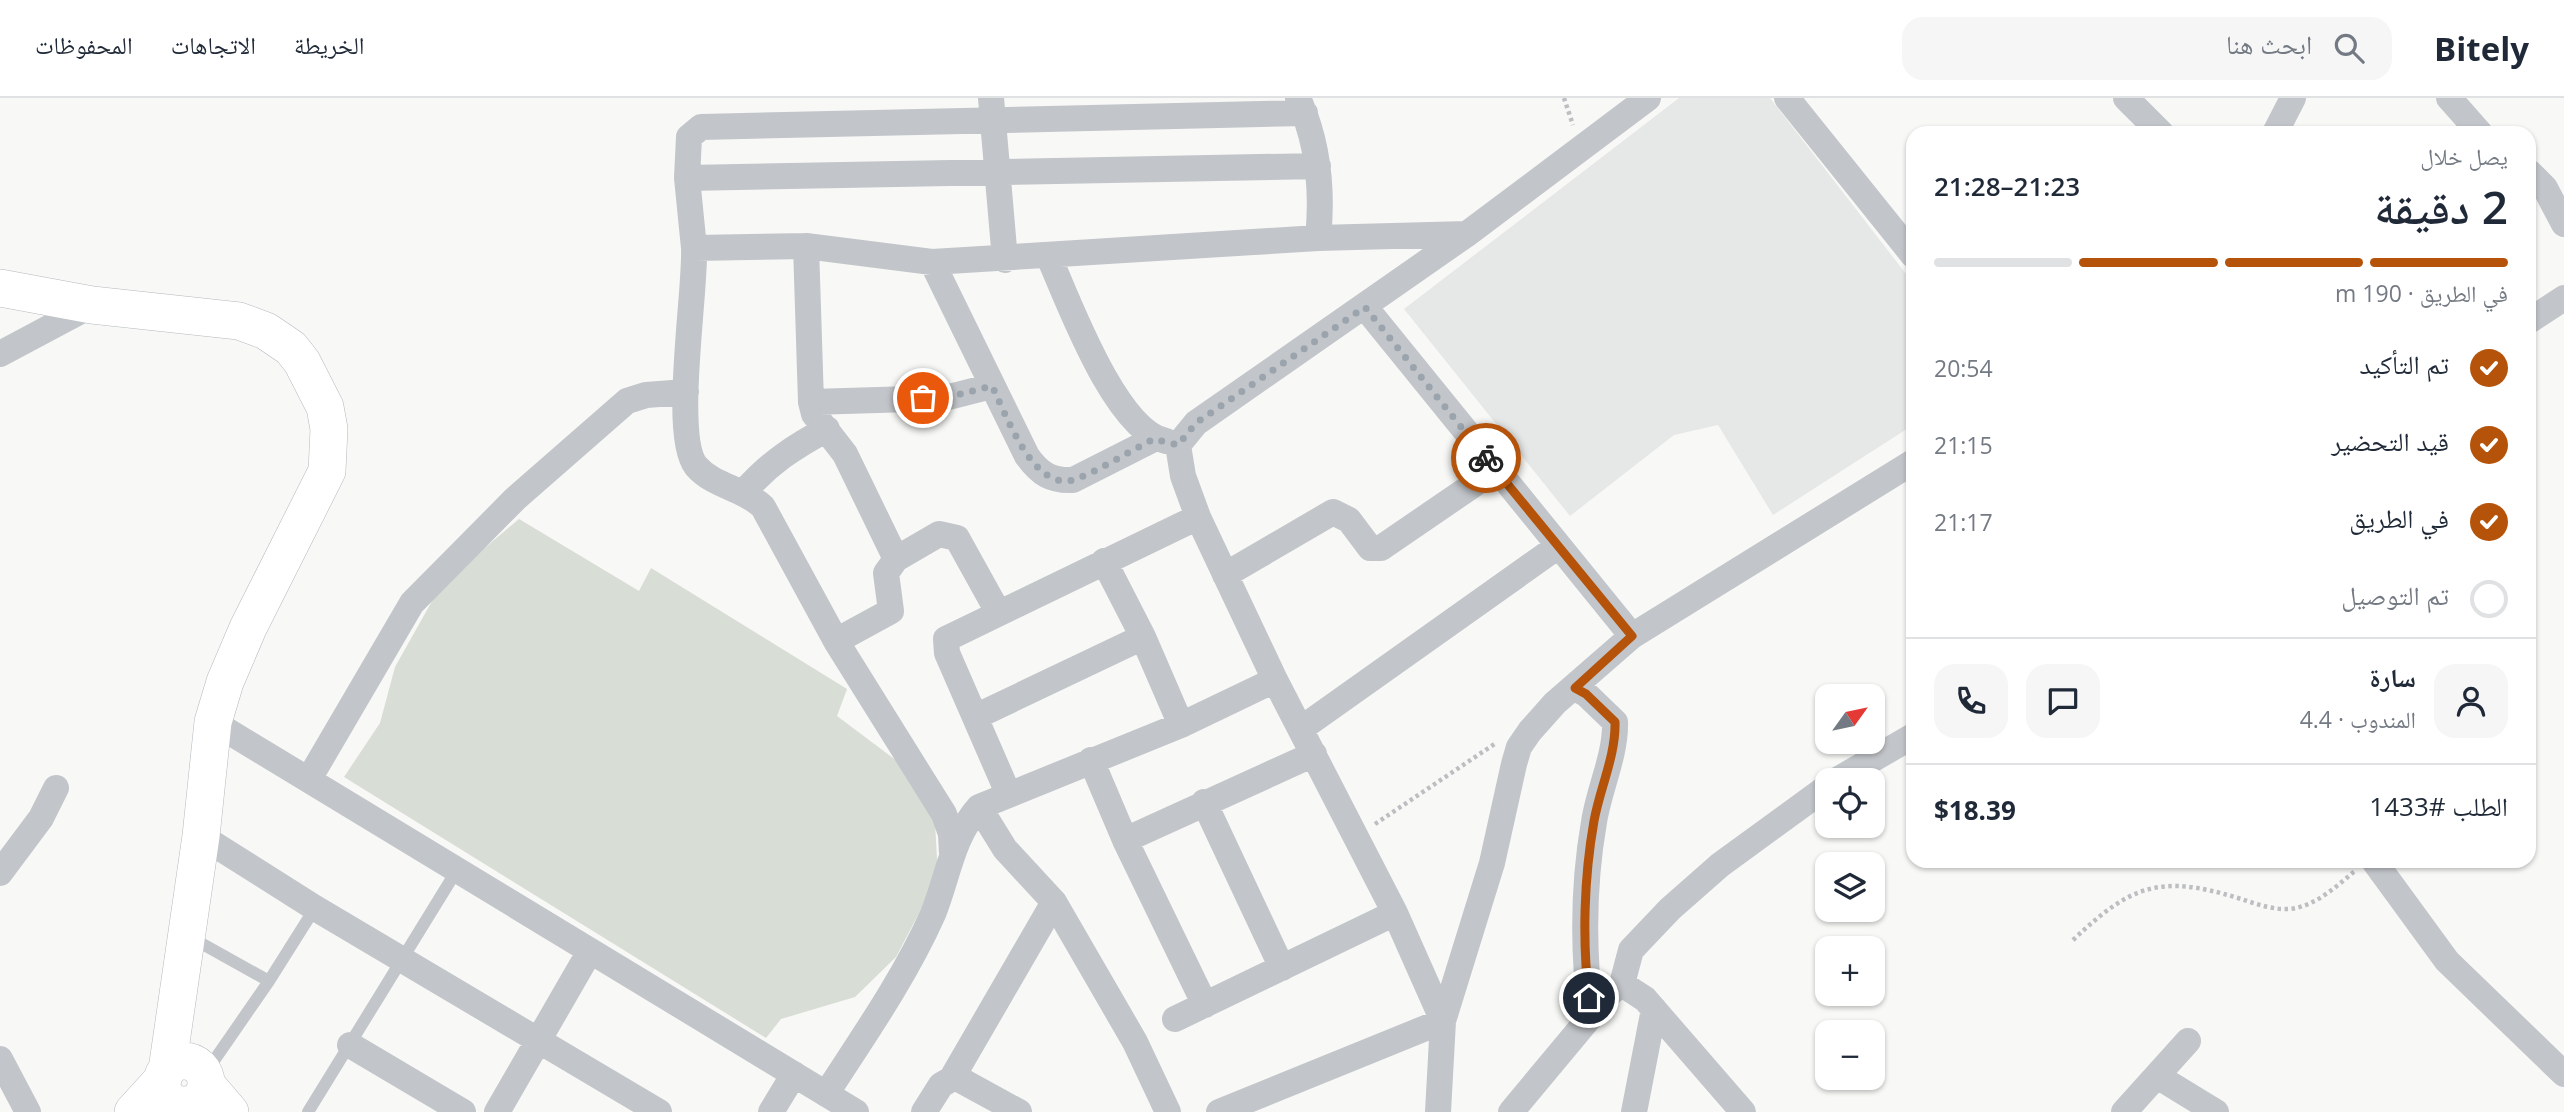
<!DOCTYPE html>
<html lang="ar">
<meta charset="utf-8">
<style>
:root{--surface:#fff;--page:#f6f6f7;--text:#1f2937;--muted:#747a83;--line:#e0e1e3;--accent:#b45309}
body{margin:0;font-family:"Open Sans","Noto Naskh Arabic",sans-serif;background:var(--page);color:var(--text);direction:rtl;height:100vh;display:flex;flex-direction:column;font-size:26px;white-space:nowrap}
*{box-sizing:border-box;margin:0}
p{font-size:23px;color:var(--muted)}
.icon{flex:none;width:38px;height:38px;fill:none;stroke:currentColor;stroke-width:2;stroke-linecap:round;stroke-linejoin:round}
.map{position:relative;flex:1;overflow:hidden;direction:ltr}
.panel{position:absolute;left:1906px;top:28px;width:630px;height:742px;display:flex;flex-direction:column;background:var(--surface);border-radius:21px;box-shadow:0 2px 5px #0004;direction:rtl}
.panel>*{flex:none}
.needle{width:46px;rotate:57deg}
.fabs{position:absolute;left:1815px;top:586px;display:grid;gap:14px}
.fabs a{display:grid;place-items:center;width:70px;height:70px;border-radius:14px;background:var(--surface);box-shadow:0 2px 5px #0004;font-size:35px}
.pin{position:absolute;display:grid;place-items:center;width:60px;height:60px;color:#fff;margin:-30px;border:4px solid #fff;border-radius:50%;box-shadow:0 2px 7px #0007}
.courier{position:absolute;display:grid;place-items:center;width:70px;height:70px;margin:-35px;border:5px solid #b45309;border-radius:50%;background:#fff;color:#222;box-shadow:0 2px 9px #0007}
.overview em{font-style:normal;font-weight:600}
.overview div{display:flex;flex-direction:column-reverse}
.overview{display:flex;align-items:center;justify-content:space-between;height:119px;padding:0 28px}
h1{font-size:46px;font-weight:600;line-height:52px}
.bar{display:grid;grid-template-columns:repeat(4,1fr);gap:10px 7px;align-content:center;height:84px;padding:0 28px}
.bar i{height:9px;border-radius:5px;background:var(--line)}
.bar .current{background:var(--accent)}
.bar p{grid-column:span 4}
.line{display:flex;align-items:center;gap:18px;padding:0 28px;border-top:2px solid var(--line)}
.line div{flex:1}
.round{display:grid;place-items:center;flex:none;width:74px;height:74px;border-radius:21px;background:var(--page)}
ol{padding:0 28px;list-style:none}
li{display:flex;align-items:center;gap:21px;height:77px}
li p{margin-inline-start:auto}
li .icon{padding:7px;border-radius:50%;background:var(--accent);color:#fff;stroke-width:4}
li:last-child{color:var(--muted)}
li i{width:38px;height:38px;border:4px solid var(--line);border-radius:50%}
header{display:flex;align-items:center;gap:42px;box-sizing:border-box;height:98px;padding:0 35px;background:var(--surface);border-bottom:2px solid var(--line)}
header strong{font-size:33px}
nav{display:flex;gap:38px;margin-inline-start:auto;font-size:24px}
.search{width:490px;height:63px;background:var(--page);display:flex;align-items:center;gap:18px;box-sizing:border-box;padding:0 24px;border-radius:21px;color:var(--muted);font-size:26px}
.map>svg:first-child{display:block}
.built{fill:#e6e7e7}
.green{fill:#d8ddd5}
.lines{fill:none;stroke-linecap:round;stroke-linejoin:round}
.secondary-casing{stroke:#b4b9be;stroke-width:38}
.path{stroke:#bcbec1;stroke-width:4.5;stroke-dasharray:3.5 3.5;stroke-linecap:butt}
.lane{stroke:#c2c5c9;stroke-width:12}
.street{stroke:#c2c5c9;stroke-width:26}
.secondary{stroke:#fff;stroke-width:37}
.done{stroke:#9ba4ad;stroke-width:7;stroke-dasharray:0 12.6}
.route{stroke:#b45309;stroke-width:9}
</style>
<header>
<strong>Bitely</strong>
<div class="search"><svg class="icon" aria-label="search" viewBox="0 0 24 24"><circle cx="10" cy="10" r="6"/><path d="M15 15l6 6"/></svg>ابحث هنا</div>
<nav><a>الخريطة</a><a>الاتجاهات</a><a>المحفوظات</a></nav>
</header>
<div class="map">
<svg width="2564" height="1014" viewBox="0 0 2564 1014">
<rect width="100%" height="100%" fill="#f8f8f6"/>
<path class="built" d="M1679,0H1770L1913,185V327L1773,417L1718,327L1674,337L1570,418L1404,211Z"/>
<path class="green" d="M519,421L639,493L651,470L847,591L837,618L901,666L935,725L938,779L896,859L855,899L781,921L766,940L344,679L380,625L395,569L441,487Z"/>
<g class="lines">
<g class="secondary-casing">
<path id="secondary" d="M0,190L92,207L239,223L266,233L291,250L302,264L325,309L329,331L327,373L248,530L225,584L213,624L201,738L167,972
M162 985a22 22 0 1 1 44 0a22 22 0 1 1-44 0Z
M206,986L230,1014
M133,1014L163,981"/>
</g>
<path class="path" d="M1564,0L1573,27
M1375,726L1496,645
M2073,842C2131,787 2160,776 2238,800C2257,806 2277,814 2296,810C2319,805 2338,787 2355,773"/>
<path class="lane" d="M190,839L269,883
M204,977L269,883L315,810
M308,1014L457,772"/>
<path class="street" d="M991,0L1005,162
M1298,0C1318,44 1323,92 1318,140
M1787,0L1913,157
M2126,0L2161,35
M2449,0L2480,35
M2275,35L2293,0
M2529,74L2545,90L2564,126
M687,80L1318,68
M806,148L811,304L814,316L845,356L896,461
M694,150L687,80L689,39L701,29L1305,15
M1049,159C1069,205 1116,333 1166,343
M932,164L1027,358C1040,376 1051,383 1073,382L1154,341
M1365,209L1632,538
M2529,223L2564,200
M0,256L92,207
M811,304L945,300L992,288
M744,394C769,365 794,349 827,331
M1104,463L1143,539L1181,627
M1225,477L1333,414L1349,422L1370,450H1381L1495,372
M998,514L957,440L939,436L896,461L886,475L891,513L836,543L763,409C744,390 714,389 696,368C672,338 696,193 694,150L806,148L932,164L1318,140L1467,136
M836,543L944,716L951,736L952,755
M1575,590L1586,596L1615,624C1616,657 1599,691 1594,724C1583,787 1583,855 1591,919
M975,619L1143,539
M213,624L856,1014
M1302,630L1557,449
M1091,662L1125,742L1205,907
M309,681L412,505L515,401L627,303L646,297L686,294
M1837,682L1913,638
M1008,695L947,555L946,541L1198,419
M1204,704L1282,870
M979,709L1005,751L1054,804L1135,944L1168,1014
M201,738L315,810L659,1014
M1125,742L1314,656
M2374,763L2447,863L2564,976
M0,775L41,720L56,690
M1622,886L1645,901L1743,1014
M1175,921L1395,815
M1443,923L1395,815L1275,582L1198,419L1183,378L1178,347L1196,325L1467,136L1648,0
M350,947L463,1014
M0,961L28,1014
M2157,978L2216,1014
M952,980L1054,804
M826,996C863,939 905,879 933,816C948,779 952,739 979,709L1181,627L1275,582
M497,1014L590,853
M771,1014L794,976
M924,1014L941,987L955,979L1019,1014
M1219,1014L1443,923
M1438,1014L1443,923L1492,765L1514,666L1519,649L1530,633L1555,605L1632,538L1913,364
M1511,1014L1611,894L1622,886L1631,852L1670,811L1720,767L1827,689
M1634,1014L1654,911
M2124,1014L2188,943"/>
<use href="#secondary" class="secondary"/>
</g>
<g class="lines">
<path class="done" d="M923,300H945L992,288C1006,316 1034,397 1076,381C1102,371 1128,354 1154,341L1178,347L1196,325L1365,209L1486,360"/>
<path class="route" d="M1486,360L1632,538L1575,590L1586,596L1615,624C1616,657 1600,690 1594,723C1584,779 1582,843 1589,900"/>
</g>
</svg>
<div class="fabs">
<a><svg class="needle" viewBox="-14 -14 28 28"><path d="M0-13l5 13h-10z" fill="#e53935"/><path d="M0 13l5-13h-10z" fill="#747a83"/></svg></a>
<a><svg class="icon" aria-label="locate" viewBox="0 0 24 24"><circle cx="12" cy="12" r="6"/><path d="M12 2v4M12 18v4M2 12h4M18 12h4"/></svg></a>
<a><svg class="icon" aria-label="layers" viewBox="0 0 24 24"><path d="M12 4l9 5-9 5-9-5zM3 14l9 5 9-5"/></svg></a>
<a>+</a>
<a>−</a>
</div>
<div class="pin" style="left:923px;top:300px;background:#ea580c"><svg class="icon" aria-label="bag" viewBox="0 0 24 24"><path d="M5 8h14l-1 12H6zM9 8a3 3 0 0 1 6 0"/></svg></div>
<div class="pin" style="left:1589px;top:900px;background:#1f2937"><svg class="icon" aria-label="home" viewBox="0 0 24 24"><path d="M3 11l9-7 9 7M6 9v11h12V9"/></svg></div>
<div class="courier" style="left:1486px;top:360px"><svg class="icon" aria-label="bike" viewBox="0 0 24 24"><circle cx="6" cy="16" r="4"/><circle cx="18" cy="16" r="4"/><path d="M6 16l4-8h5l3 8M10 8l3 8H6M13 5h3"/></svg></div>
<section class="panel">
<div class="overview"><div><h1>2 دقيقة</h1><p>يصل خلال</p></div><em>21:23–21:28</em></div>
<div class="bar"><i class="current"></i><i class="current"></i><i class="current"></i><i></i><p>في الطريق · 190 m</p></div>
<ol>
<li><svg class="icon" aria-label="check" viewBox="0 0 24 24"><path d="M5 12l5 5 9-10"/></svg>تم التأكيد<p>20:54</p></li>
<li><svg class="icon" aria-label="check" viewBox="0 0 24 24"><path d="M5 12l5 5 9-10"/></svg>قيد التحضير<p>21:15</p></li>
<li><svg class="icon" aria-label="check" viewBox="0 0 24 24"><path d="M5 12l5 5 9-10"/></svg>في الطريق<p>21:17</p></li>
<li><i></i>تم التوصيل</li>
</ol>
<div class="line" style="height:126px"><a class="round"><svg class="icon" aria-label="person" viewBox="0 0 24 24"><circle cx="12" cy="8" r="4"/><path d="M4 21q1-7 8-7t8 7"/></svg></a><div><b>سارة</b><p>المندوب · 4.4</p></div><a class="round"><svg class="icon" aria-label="chat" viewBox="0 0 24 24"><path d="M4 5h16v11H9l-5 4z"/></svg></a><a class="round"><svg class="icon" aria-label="phone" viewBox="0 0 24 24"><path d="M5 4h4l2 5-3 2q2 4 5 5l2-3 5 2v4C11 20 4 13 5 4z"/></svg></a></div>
<div class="line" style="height:91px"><div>الطلب #1433</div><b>$18.39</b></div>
</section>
</div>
